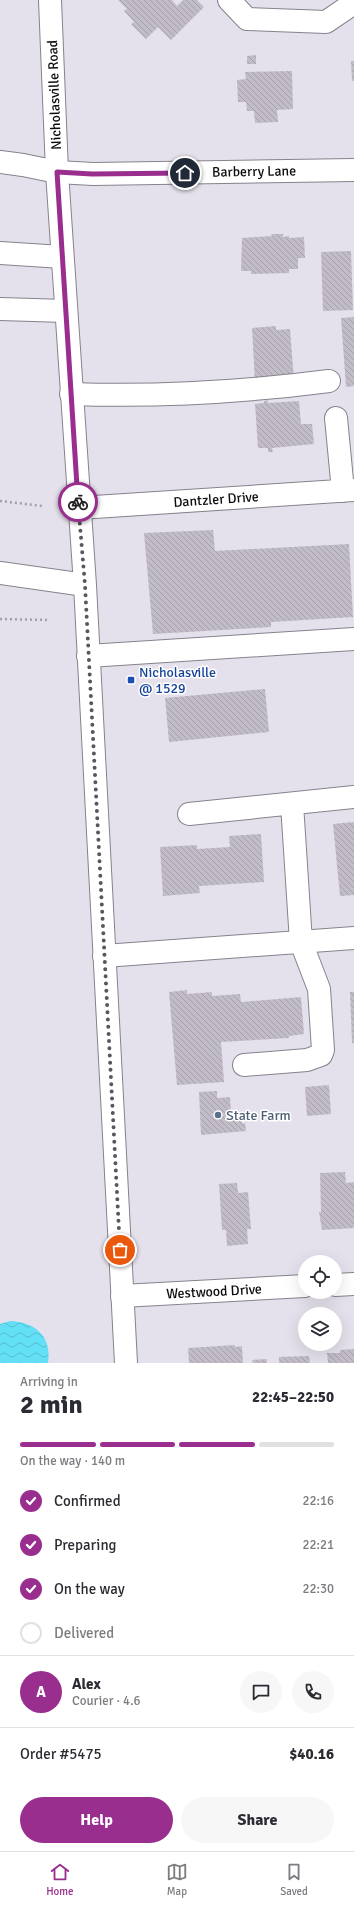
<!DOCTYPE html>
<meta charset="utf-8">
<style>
:root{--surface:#fff;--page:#f7f7f7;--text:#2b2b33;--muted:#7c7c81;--line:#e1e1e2;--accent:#992e8f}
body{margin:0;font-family:Signika,sans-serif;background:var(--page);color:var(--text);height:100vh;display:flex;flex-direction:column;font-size:15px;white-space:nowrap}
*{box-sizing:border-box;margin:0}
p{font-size:13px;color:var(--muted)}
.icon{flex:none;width:22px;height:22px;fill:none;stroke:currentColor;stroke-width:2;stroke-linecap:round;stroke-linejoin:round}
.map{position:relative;height:1363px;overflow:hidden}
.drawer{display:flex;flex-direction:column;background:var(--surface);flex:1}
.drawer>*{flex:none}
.controls{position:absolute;left:298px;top:1255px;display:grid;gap:8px}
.controls a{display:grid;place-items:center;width:44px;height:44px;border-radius:50%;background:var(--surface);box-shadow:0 4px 16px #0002;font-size:20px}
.pin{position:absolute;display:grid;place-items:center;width:34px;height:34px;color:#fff;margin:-17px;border:2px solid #fff;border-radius:50%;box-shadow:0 1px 4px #0007}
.courier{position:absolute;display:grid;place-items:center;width:40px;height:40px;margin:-20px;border:3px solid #992e8f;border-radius:50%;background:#fff;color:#222;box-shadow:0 1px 5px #0007}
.overview em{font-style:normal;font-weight:700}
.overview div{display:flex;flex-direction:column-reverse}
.overview{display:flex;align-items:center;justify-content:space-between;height:68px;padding:0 20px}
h1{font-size:26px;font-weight:700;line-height:30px}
.bar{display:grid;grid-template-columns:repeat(4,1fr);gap:6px 4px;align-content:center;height:48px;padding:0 20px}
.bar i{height:5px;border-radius:3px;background:var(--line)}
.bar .current{background:var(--accent)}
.bar p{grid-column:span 4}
.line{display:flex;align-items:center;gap:10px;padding:0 20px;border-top:1px solid var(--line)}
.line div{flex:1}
.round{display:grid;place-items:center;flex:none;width:42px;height:42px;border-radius:21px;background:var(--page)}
ol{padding:0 20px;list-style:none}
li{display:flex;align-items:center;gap:12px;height:44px}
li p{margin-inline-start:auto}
li .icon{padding:4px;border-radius:50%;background:var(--accent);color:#fff;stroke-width:4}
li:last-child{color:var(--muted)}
li i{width:22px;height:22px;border:2px solid var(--line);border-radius:50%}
.cta{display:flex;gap:8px;margin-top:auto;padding:8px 20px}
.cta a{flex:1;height:46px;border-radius:24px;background:var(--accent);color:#fff;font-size:16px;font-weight:700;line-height:46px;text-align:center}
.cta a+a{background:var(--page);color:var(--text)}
.dock{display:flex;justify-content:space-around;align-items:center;height:56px;border-top:1px solid var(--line);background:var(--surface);font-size:11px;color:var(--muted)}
.dock a{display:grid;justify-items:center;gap:2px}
.dock .current{color:var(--accent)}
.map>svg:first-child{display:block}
.water{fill:url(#water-waves)}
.building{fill:url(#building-back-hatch)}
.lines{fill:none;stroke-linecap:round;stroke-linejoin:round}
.minor-casing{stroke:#86828c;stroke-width:24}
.major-casing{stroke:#86828c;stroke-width:24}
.path{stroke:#a29fa7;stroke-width:2.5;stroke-dasharray:2 3;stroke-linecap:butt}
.minor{stroke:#fff;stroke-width:22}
.major{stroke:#fff;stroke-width:22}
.done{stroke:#59575c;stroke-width:4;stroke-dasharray:0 7.2}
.route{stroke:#992e8f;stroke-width:5}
.transit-dot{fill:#1a4fb4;stroke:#fff;stroke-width:1.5}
.service-dot{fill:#5c6f8a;stroke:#fff;stroke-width:1.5}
.labels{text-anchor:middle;stroke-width:3;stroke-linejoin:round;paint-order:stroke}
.street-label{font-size:14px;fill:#0d0c0f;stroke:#fff}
.transit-label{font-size:14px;fill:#164399;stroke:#fff;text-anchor:start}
.service-label{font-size:14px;fill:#4e5e75;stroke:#fff;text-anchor:start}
</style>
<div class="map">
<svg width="354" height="1363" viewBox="0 0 354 1363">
<defs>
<pattern id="water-waves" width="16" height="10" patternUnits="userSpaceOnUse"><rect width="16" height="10" fill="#63e0f6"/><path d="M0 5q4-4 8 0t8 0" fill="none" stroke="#55bfd2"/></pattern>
<pattern id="building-back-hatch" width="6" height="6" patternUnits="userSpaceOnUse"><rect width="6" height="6" fill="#c1bcc7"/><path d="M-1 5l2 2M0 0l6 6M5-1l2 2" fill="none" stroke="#a5a0aa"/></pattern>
</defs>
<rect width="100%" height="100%" fill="#e5e1ec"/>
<path class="water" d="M10,1321C35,1322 52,1336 48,1363H0V1324Z"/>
<path class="building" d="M118,0H172L177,6L183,0H197L204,7L171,40L158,27L146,39L131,24L134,22L124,11L127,9Z
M256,55V64H247V56Z
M351,61H354V81H352Z
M292,71L293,109L277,110L278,122L255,123L254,111H247L246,102H238L237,80L246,79L245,72Z
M271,234H283V237L289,236V238L304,237L305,258H298V269H289V273L251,274V271H241L242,238L272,236Z
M351,251L353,310L323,311L321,252Z
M354,317V386L346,387L341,318Z
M276,326V330L290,329L294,380L255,383L252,328Z
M268,400V403L299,401L301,424H312L314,444L272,448L273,452H268V448H258L255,404L264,403V401Z
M213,530L215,551L349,544L353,617L271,622V627L153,634L144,533Z
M265,689L269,732L169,742L165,698Z
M354,822V895L340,896L333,824Z
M261,834L264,882L199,886L200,893L163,896L160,847L197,845V849L230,847L229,836Z
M187,990V994L212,992V996L240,994L241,1002L301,997L304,1034L289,1036V1038L221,1042L224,1082L177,1085L169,992Z
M350,992H354V1043H352Z
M329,1085L331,1114L307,1116L305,1087Z
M217,1091V1098L230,1097L231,1113H235V1117H242V1124L245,1123L246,1131L201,1135L199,1092Z
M345,1172L346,1183L354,1182V1228L322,1230L319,1212H321L320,1173Z
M237,1183L238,1193L248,1192L251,1229H247L248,1244L227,1246L226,1230H222L219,1184Z
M235,1345V1347L242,1346L243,1363H189L188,1348Z
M354,1349V1363H328L327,1353H340V1350Z
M309,1356L310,1363H279V1357Z
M267,1359V1363H253L252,1360Z"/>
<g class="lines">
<g class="minor-casing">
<path id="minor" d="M229,0L247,19L326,22L354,3
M0,162L23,165L57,172L93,174L354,170
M0,253L62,257
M0,309L66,311
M71,394C157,397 244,392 329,381
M336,418L343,491
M79,508L354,490
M88,656L354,639
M189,814L354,797
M104,956L354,938
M244,1065L307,1060L321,1055L323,1050L319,989L301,942L292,804
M335,1285L354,1284
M122,1296L305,1286"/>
</g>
<g class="major-casing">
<path id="major" d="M50,0L57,172L85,585L126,1363
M0,573L85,585"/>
</g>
<path class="path" d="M0,501L42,506
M0,619L49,620"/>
<use href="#minor" class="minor"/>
<use href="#major" class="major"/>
</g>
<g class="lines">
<path class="done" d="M78,502L85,585L120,1250"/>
<path class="route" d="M78,502L57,172L92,174L185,173"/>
</g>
<rect class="transit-dot" x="127" y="676" width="8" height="8" rx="2"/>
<circle class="service-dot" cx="218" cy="1115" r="4"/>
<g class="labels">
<g class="street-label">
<text transform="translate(54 95) rotate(-92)" y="5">Nicholasville Road</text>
<text transform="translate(254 171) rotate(-1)" y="5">Barberry Lane</text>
<text transform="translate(216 499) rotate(-4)" y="5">Dantzler Drive</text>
<text transform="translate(214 1291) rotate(-3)" y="5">Westwood Drive</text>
</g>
<g class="transit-label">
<text x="139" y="677">Nicholasville<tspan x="139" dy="16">@ 1529</tspan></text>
</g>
<g class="service-label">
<text x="226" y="1120">State Farm</text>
</g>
</g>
</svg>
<div class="controls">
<a><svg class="icon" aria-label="locate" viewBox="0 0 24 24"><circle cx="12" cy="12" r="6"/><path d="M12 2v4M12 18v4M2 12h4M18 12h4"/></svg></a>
<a><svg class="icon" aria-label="layers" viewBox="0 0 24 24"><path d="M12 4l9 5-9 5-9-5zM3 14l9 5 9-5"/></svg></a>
</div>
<div class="pin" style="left:120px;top:1250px;background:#ea580c"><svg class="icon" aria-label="bag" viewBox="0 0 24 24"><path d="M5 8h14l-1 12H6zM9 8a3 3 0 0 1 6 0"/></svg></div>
<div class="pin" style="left:185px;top:173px;background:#1f2937"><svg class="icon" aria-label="home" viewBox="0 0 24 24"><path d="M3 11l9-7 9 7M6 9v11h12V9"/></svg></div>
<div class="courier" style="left:78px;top:502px"><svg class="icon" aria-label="bike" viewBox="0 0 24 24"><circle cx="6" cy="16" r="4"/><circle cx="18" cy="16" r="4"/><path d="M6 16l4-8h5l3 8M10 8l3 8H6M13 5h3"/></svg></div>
</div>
<section class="drawer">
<div class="overview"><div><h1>2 min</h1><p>Arriving in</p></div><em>22:45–22:50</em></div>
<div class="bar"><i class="current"></i><i class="current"></i><i class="current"></i><i></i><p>On the way · 140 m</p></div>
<ol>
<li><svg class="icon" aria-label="check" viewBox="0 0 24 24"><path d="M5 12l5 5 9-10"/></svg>Confirmed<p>22:16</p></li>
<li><svg class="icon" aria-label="check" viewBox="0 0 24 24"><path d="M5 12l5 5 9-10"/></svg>Preparing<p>22:21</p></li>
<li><svg class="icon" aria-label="check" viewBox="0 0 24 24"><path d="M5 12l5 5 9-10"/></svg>On the way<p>22:30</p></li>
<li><i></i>Delivered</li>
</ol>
<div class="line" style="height:72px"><b class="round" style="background:var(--accent);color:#fff">A</b><div><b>Alex</b><p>Courier · 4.6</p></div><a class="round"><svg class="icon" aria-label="chat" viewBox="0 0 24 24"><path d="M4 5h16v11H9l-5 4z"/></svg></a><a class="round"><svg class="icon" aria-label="phone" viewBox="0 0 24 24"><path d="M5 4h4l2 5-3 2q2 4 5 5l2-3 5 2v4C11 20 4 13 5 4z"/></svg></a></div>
<div class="line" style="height:52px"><div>Order #5475</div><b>$40.16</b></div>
<div class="cta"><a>Help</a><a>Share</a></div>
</section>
<nav class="dock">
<a class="current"><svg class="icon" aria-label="home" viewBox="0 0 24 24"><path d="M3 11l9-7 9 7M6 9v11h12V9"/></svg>Home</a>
<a><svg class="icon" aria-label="map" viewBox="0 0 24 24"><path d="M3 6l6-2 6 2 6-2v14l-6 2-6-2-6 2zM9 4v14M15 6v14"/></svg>Map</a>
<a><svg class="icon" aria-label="saved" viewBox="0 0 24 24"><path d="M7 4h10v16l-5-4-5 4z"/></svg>Saved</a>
</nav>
